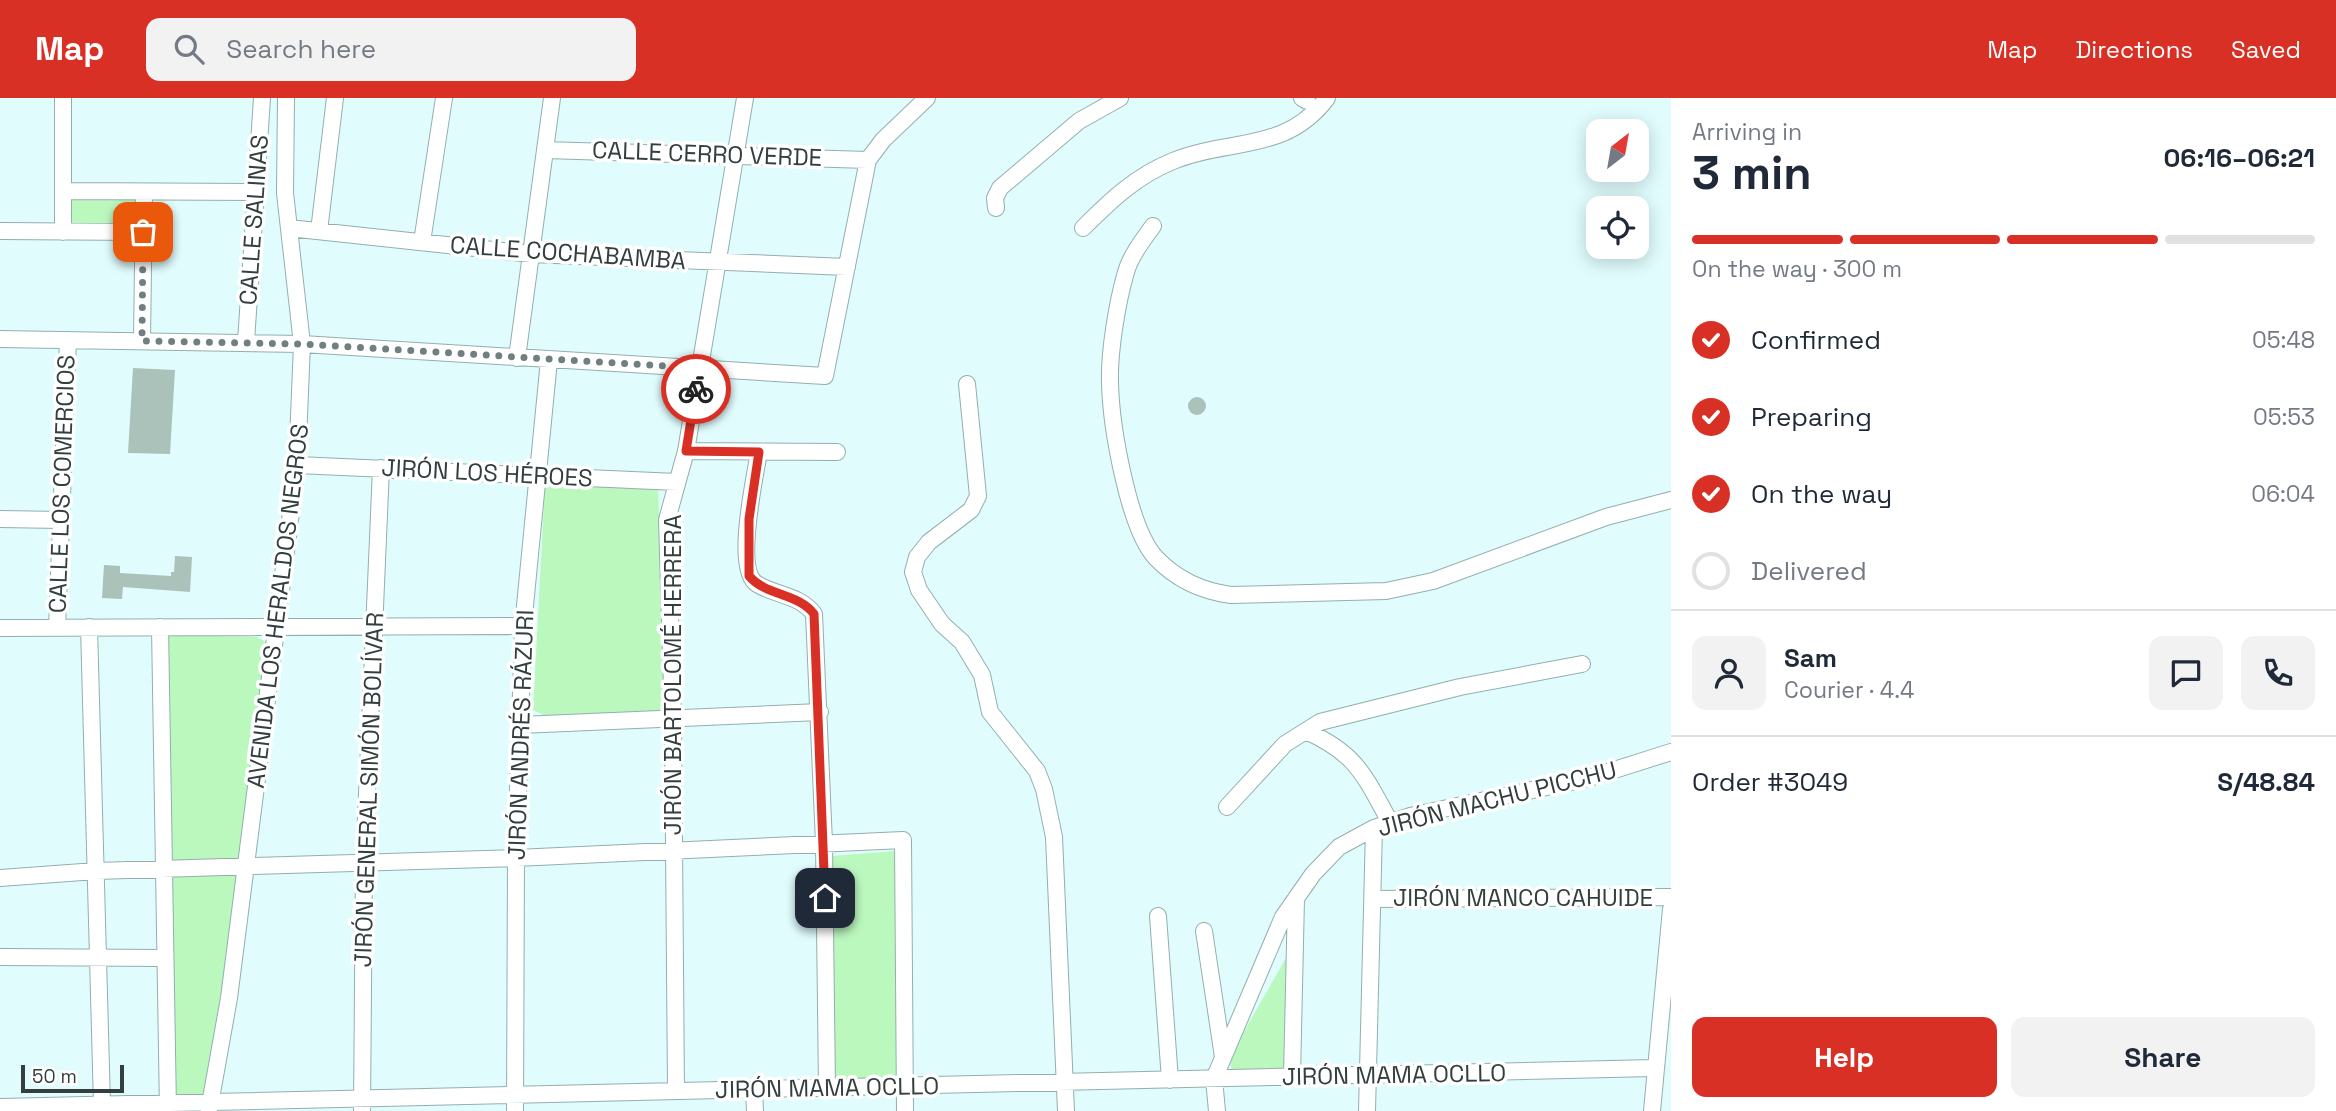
<!DOCTYPE html>
<meta charset="utf-8">
<style>
:root{--surface:#fff;--page:#f2f2f3;--text:#1f2937;--muted:#747a83;--line:#e0e1e3;--accent:#d93025}
body{margin:0;font-family:"Space Grotesk",sans-serif;background:var(--page);color:var(--text);height:100vh;display:flex;flex-direction:column;font-size:26px;white-space:nowrap}
*{box-sizing:border-box;margin:0}
p{font-size:23px;color:var(--muted)}
.icon{flex:none;width:38px;height:38px;fill:none;stroke:currentColor;stroke-width:2;stroke-linecap:round;stroke-linejoin:round}
.map{position:relative;flex:1;overflow:hidden}
.details{display:flex;flex-direction:column;background:var(--surface);width:665px}
.details>*{flex:none}
.needle{width:46px;rotate:31deg}
.fabs{position:absolute;left:1586px;top:21px;display:grid;gap:14px}
.fabs a{display:grid;place-items:center;width:63px;height:63px;border-radius:14px;background:var(--surface);box-shadow:0 4px 18px #0003;font-size:35px}
.scale{position:absolute;left:21px;bottom:18px;width:103px;box-sizing:border-box;padding-left:7px;border:4px solid #333e3e;border-top:0;font-size:19px;line-height:24px;white-space:nowrap;color:#333e3e;-webkit-text-stroke:5px #fff;paint-order:stroke}
.pin{position:absolute;display:grid;place-items:center;width:60px;height:60px;color:#fff;margin:-30px;border-radius:14px;box-shadow:0 4px 10px #0006}
.courier{position:absolute;display:grid;place-items:center;width:70px;height:70px;margin:-35px;border:5px solid #d93025;border-radius:50%;background:#fff;color:#222;box-shadow:0 2px 9px #0007}
.head em{font-style:normal;font-weight:800}
.head div{display:flex;flex-direction:column-reverse}
.head{display:flex;align-items:center;justify-content:space-between;height:119px;padding:0 21px}
h1{font-size:46px;font-weight:800;line-height:52px}
.bar{display:grid;grid-template-columns:repeat(4,1fr);gap:10px 7px;align-content:center;height:84px;padding:0 21px}
.bar i{height:9px;border-radius:5px;background:var(--line)}
.bar .selected{background:var(--accent)}
.bar p{grid-column:span 4}
.line{display:flex;align-items:center;gap:18px;padding:0 21px;border-top:2px solid var(--line)}
.line div{flex:1}
.round{display:grid;place-items:center;flex:none;width:74px;height:74px;border-radius:14px;background:var(--page)}
ol{padding:0 21px;list-style:none}
li{display:flex;align-items:center;gap:21px;height:77px}
li p{margin-inline-start:auto}
li .icon{padding:7px;border-radius:50%;background:var(--accent);color:#fff;stroke-width:4}
li:last-child{color:var(--muted)}
li i{width:38px;height:38px;border:4px solid var(--line);border-radius:50%}
.action{display:flex;gap:14px;margin-top:auto;padding:14px 21px}
.action a{flex:1;height:80px;border-radius:14px;background:var(--accent);color:#fff;font-size:28px;font-weight:800;line-height:80px;text-align:center}
.action a+a{background:var(--page);color:var(--text)}
header{display:flex;align-items:center;gap:42px;box-sizing:border-box;height:98px;padding:0 35px;background:var(--accent);color:#fff}
header strong{font-size:33px}
nav{display:flex;gap:38px;margin-inline-start:auto;font-size:24px}
.search{width:490px;height:63px;background:var(--page);display:flex;align-items:center;gap:18px;box-sizing:border-box;padding:0 24px;border-radius:14px;color:var(--muted);font-size:26px}
main{display:flex;flex:1;min-height:0}
.map>svg:first-child{display:block}
.green{fill:#bbf8be}
.building{fill:#aac2b9}
.lines{fill:none;stroke-linecap:round;stroke-linejoin:round}
.minor-casing{stroke:#94aeaf;stroke-width:18}
.minor{stroke:#fff;stroke-width:16}
.done{stroke:#708081;stroke-width:7;stroke-dasharray:0 12.6}
.route{stroke:#d93025;stroke-width:9}
.labels{text-anchor:middle;stroke-width:7;stroke-linejoin:round;paint-order:stroke}
.street-label{font-size:24px;fill:#333e3e;stroke:#fff}
</style>
<header>
<strong>Map</strong>
<div class="search"><svg class="icon" aria-label="search" viewBox="0 0 24 24"><circle cx="10" cy="10" r="6"/><path d="M15 15l6 6"/></svg>Search here</div>
<nav><a>Map</a><a>Directions</a><a>Saved</a></nav>
</header>
<main>
<div class="map">
<svg width="1671" height="1013" viewBox="0 0 1671 1013">
<rect width="100%" height="100%" fill="#e0fcfd"/>
<path class="green" d="M71,99L136,100V127H71Z
M549,383L651,389L658,392L667,602L660,613L546,618L533,612L545,386Z
M163,537L257,539L269,546L243,766L165,769Z
M895,753L899,980L834,981L832,758Z
M242,775L206,997L170,1000L164,777Z
M1287,858L1286,971L1232,973L1229,960Z"/>
<path class="building" d="M133,270L175,272L170,356L128,355Z
M1188 308a9 9 0 1 1 18 0a9 9 0 1 1-18 0Z
M175,458L192,459L190,494L123,489L122,501L102,500L104,467L120,468V475L171,478V474H174Z"/>
<g class="lines">
<g class="minor-casing">
<path id="minor" d="M1302,0L1307,3
M545,52L868,62
M63,93L256,94
M996,110L995,100L1000,90L1079,23L1120,0
M1153,128C1143,142 1131,157 1126,174C1117,205 1109,254 1110,285C1111,327 1128,430 1156,460C1177,482 1201,493 1231,497L1386,493L1433,483L1606,419L1671,402
M289,130L531,156L847,169
M1083,130C1111,102 1136,78 1173,63C1229,40 1286,55 1327,0
M0,133L143,134
M319,133L335,0
M63,134V0
M422,144L444,0
M0,241L302,246L825,278L868,62L883,42L927,0
M142,243L144,94
M246,244L262,0
M517,260L552,0
M967,286L978,398L971,412L929,444L917,459L913,474L919,492L942,526L962,544L982,577L990,614L1037,673L1044,691L1054,739L1066,1013
M686,353L837,354
M759,354C755,379 734,472 757,486C777,498 800,497 814,516L824,745L827,990
M297,367L677,384
M0,421L61,422
M89,529L102,1007
M160,529L168,1013
M0,530L523,528
M57,530L68,242
M520,627L820,614
M1306,633C1357,656 1364,677 1390,724
M1227,709L1285,646L1320,624L1460,589L1582,566
M0,780L96,773L516,760L903,742L905,1013
M1374,801L1671,799
M1158,818L1170,982
M1204,833L1223,959
M0,859L163,860
M1292,979L1296,800
M754,991L755,1013
M676,993L673,622L667,422L686,353L745,0
M0,1009L1654,970
M209,1012L229,900L297,367L302,246L285,95L286,0
M362,1013L364,765L381,370
M515,1013L516,760L523,528L549,262
M1217,1013L1214,981L1283,819L1313,776L1339,749L1374,730L1410,718L1589,680L1671,654
M1367,1013L1374,730
M1652,1013L1671,811"/>
</g>
<use href="#minor" class="minor"/>
</g>
<g class="lines">
<path class="done" d="M143,134L142,243L302,246L700,270L696,291"/>
<path class="route" d="M696,291L686,353L759,354L749,421V478C766,498 798,495 814,516L825,800"/>
</g>
<g class="labels">
<g class="street-label">
<text transform="translate(707 56) rotate(2)" y="8">CALLE CERRO VERDE</text>
<text transform="translate(254 122) rotate(-86)" y="8">CALLE SALINAS</text>
<text transform="translate(568 155) rotate(4)" y="8">CALLE COCHABAMBA</text>
<text transform="translate(487 375) rotate(3)" y="8">JIRÓN LOS HÉROES</text>
<text transform="translate(62 386) rotate(-88)" y="8">CALLE LOS COMERCIOS</text>
<text transform="translate(278 508) rotate(-83)" y="8">AVENIDA LOS HERALDOS NEGROS</text>
<text transform="translate(673 577) rotate(-90)" y="8">JIRÓN BARTOLOMÉ HERRERA</text>
<text transform="translate(521 637) rotate(-88)" y="8">JIRÓN ANDRÉS RÁZURI</text>
<text transform="translate(369 692) rotate(-88)" y="8">JIRÓN GENERAL SIMÓN BOLÍVAR</text>
<text transform="translate(1497 701) rotate(-14)" y="8">JIRÓN MACHU PICCHU</text>
<text x="1523" y="808">JIRÓN MANCO CAHUIDE</text>
<text transform="translate(1394 977) rotate(-1)" y="8">JIRÓN MAMA OCLLO</text>
<text transform="translate(827 990) rotate(-1)" y="8">JIRÓN MAMA OCLLO</text>
</g>
</g>
</svg>
<div class="fabs">
<a><svg class="needle" viewBox="-14 -14 28 28"><path d="M0-13l5 13h-10z" fill="#e53935"/><path d="M0 13l5-13h-10z" fill="#747a83"/></svg></a>
<a><svg class="icon" aria-label="locate" viewBox="0 0 24 24"><circle cx="12" cy="12" r="6"/><path d="M12 2v4M12 18v4M2 12h4M18 12h4"/></svg></a>
</div>
<div class="scale">50 m</div>
<div class="pin" style="left:143px;top:134px;background:#ea580c"><svg class="icon" aria-label="bag" viewBox="0 0 24 24"><path d="M5 8h14l-1 12H6zM9 8a3 3 0 0 1 6 0"/></svg></div>
<div class="pin" style="left:825px;top:800px;background:#1f2937"><svg class="icon" aria-label="home" viewBox="0 0 24 24"><path d="M3 11l9-7 9 7M6 9v11h12V9"/></svg></div>
<div class="courier" style="left:696px;top:291px"><svg class="icon" aria-label="bike" viewBox="0 0 24 24"><circle cx="6" cy="16" r="4"/><circle cx="18" cy="16" r="4"/><path d="M6 16l4-8h5l3 8M10 8l3 8H6M13 5h3"/></svg></div>
</div>
<section class="details">
<div class="head"><div><h1>3 min</h1><p>Arriving in</p></div><em>06:16–06:21</em></div>
<div class="bar"><i class="selected"></i><i class="selected"></i><i class="selected"></i><i></i><p>On the way · 300 m</p></div>
<ol>
<li><svg class="icon" aria-label="check" viewBox="0 0 24 24"><path d="M5 12l5 5 9-10"/></svg>Confirmed<p>05:48</p></li>
<li><svg class="icon" aria-label="check" viewBox="0 0 24 24"><path d="M5 12l5 5 9-10"/></svg>Preparing<p>05:53</p></li>
<li><svg class="icon" aria-label="check" viewBox="0 0 24 24"><path d="M5 12l5 5 9-10"/></svg>On the way<p>06:04</p></li>
<li><i></i>Delivered</li>
</ol>
<div class="line" style="height:126px"><a class="round"><svg class="icon" aria-label="person" viewBox="0 0 24 24"><circle cx="12" cy="8" r="4"/><path d="M4 21q1-7 8-7t8 7"/></svg></a><div><b>Sam</b><p>Courier · 4.4</p></div><a class="round"><svg class="icon" aria-label="chat" viewBox="0 0 24 24"><path d="M4 5h16v11H9l-5 4z"/></svg></a><a class="round"><svg class="icon" aria-label="phone" viewBox="0 0 24 24"><path d="M5 4h4l2 5-3 2q2 4 5 5l2-3 5 2v4C11 20 4 13 5 4z"/></svg></a></div>
<div class="line" style="height:91px"><div>Order #3049</div><b>S/48.84</b></div>
<div class="action"><a>Help</a><a>Share</a></div>
</section>
</main>
